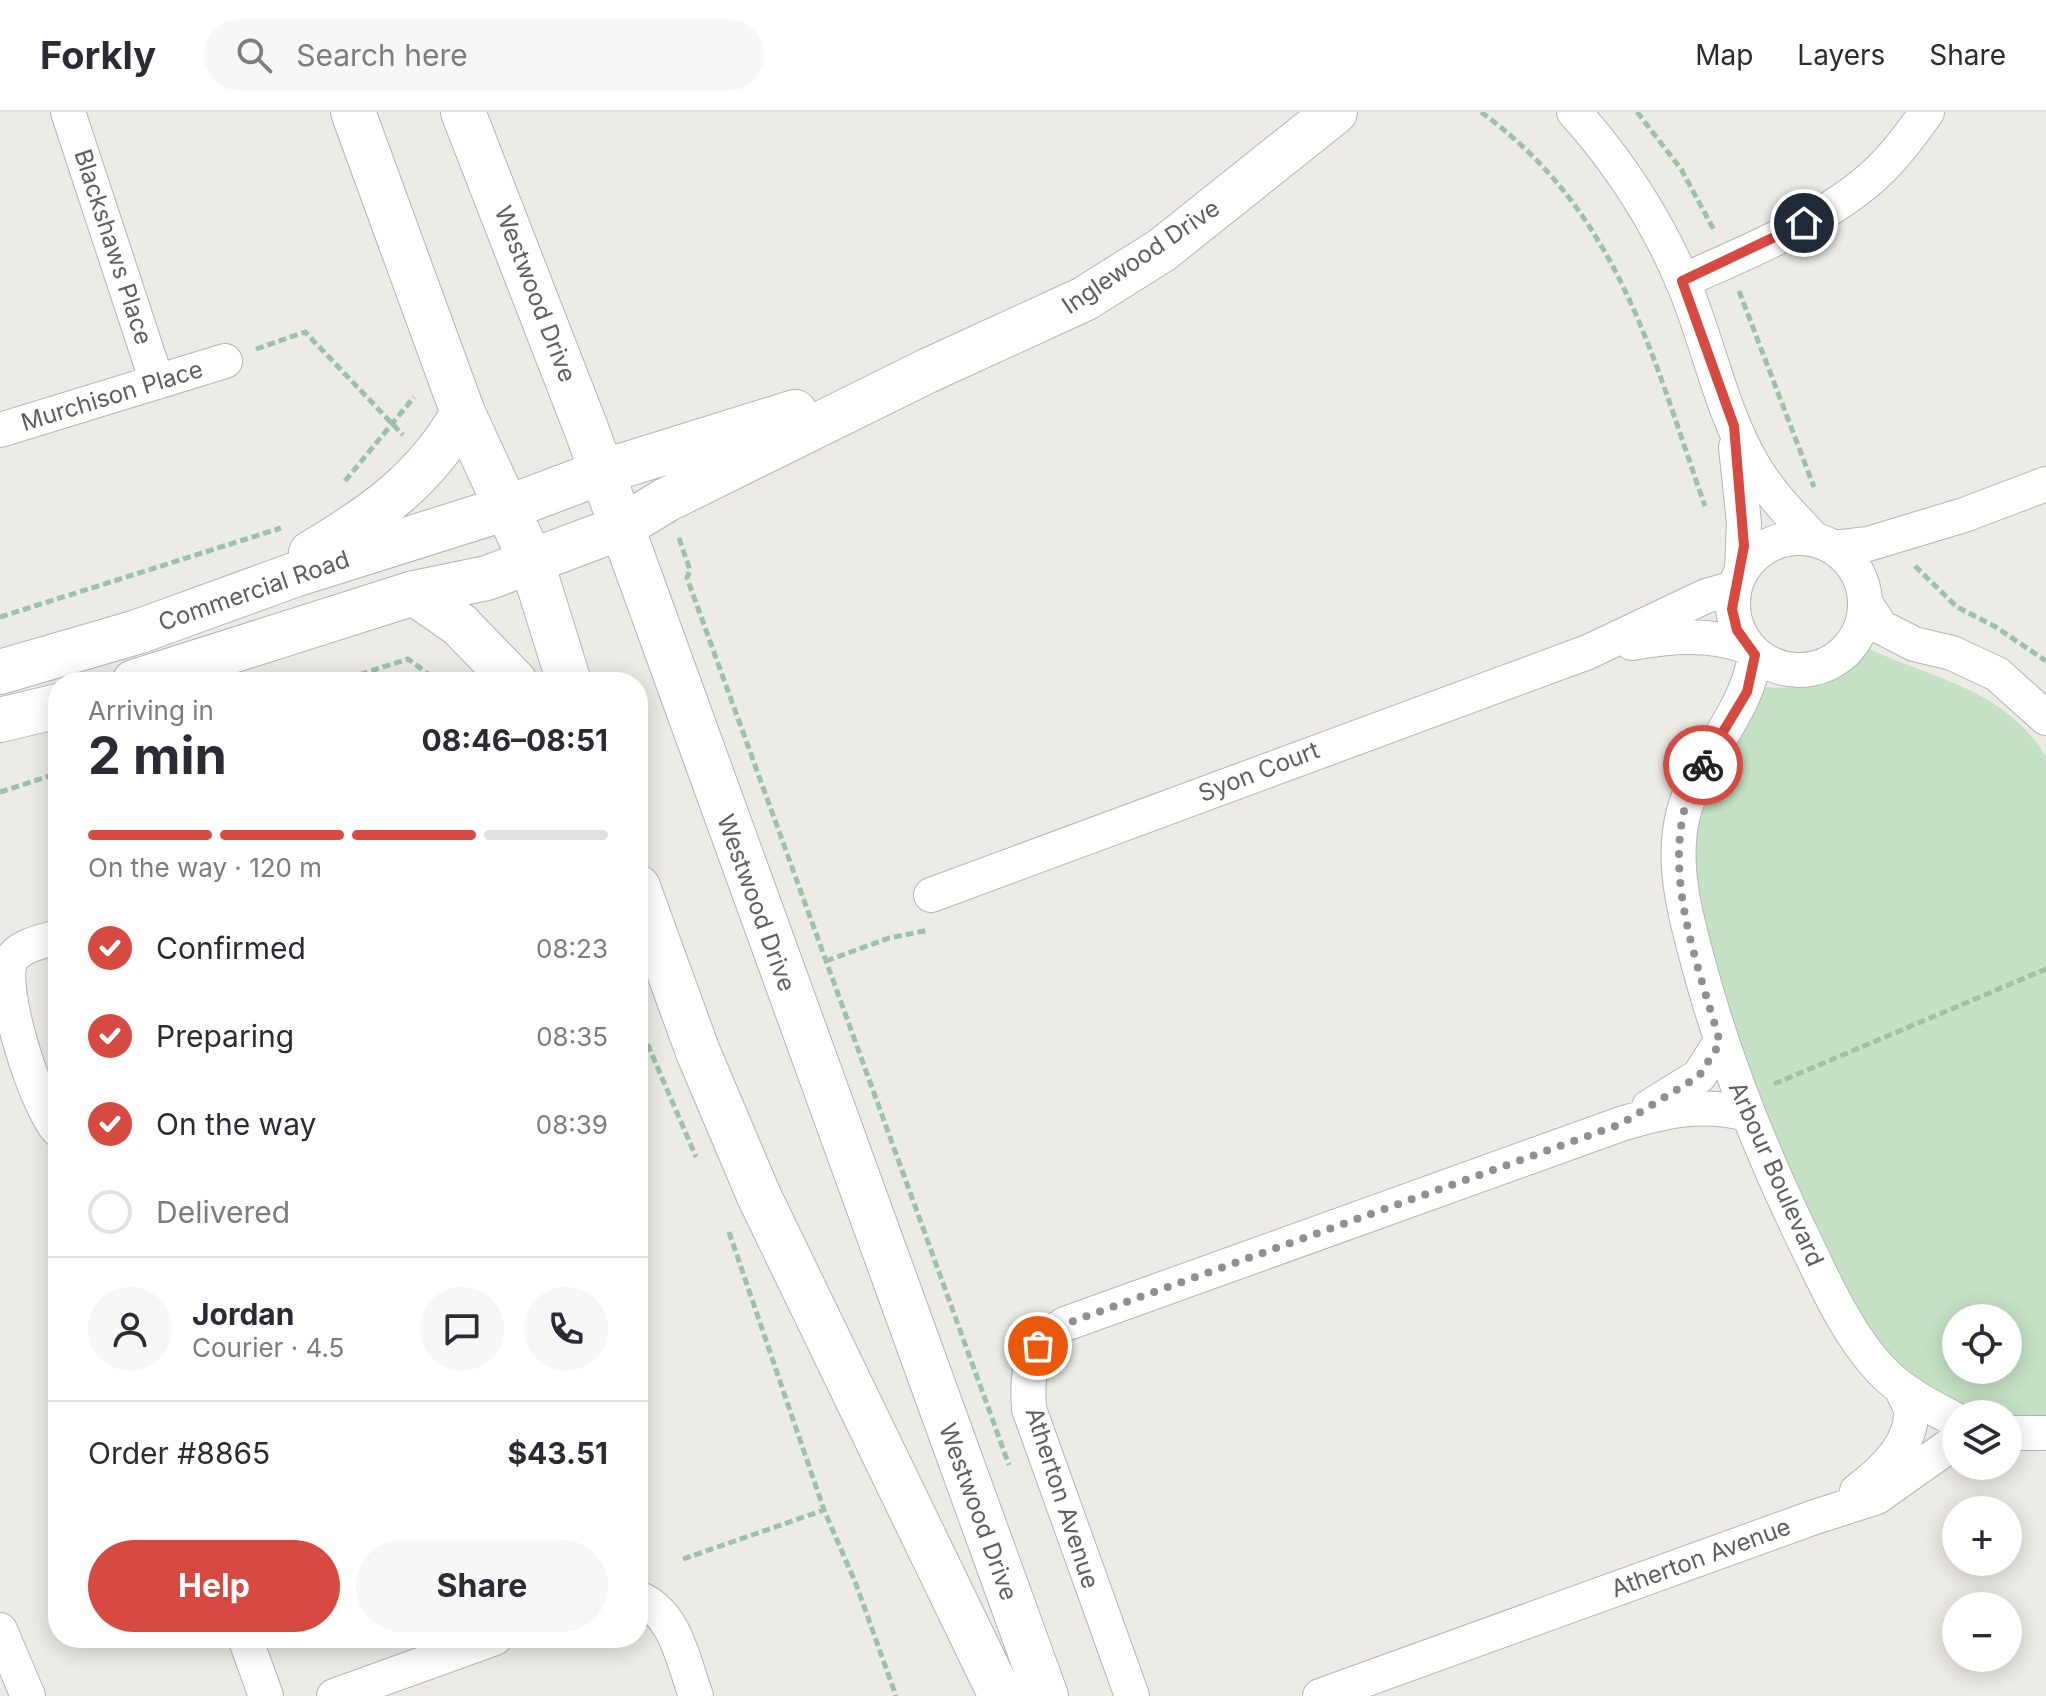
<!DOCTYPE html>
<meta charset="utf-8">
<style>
:root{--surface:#fff;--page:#f7f7f7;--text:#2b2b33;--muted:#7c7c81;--line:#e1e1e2;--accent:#d64a42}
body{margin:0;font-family:Inter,sans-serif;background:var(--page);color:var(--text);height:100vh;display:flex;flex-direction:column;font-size:30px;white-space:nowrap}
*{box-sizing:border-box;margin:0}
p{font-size:26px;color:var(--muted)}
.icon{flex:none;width:44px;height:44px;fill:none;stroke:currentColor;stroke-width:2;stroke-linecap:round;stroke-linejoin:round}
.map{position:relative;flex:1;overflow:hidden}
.sheet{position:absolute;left:48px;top:560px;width:600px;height:976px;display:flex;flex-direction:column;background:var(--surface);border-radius:32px;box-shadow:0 4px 20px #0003}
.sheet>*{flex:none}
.fabs{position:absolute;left:1942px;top:1192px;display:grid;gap:16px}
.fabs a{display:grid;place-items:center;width:80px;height:80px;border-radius:50%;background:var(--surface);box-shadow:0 4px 20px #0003;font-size:40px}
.pin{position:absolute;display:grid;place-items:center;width:68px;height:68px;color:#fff;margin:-34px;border:4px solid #fff;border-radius:50%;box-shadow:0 2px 8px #0007}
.courier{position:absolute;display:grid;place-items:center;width:80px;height:80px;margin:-40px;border:6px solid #d64a42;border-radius:50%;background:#fff;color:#222;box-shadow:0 2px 10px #0007}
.summary em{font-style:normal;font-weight:700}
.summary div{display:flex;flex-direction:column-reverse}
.summary{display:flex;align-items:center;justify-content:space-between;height:136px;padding:0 40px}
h1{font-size:52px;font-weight:700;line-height:60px}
.bar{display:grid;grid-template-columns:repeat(4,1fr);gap:12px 8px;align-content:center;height:96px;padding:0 40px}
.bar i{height:10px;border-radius:6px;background:var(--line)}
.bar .current{background:var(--accent)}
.bar p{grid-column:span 4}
.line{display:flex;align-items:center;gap:20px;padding:0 40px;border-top:2px solid var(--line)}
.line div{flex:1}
.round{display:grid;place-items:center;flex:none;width:84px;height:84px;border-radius:42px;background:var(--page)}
ol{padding:0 40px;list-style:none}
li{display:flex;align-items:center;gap:24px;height:88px}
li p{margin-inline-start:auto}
li .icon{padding:8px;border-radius:50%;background:var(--accent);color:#fff;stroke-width:4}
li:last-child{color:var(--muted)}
li i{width:44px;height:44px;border:4px solid var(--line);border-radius:50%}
.cta{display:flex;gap:16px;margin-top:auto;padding:16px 40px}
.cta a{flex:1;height:92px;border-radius:48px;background:var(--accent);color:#fff;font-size:32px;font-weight:700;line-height:92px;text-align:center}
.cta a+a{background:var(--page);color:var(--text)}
header{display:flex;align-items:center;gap:48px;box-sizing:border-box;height:112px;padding:0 40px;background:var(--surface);border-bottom:2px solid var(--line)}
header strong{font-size:38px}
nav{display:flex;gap:44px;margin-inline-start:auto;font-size:28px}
.search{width:560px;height:72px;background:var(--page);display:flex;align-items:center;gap:20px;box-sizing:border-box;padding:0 28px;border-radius:44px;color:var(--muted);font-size:30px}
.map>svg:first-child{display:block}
.green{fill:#c5e2c4;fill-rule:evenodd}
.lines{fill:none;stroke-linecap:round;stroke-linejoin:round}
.street-casing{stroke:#b2b5b8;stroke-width:36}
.secondary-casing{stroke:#b1b4b8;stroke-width:46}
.path{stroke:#9ec2a8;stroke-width:5;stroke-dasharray:8 4;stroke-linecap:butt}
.street{stroke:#fff;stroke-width:34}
.secondary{stroke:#fff;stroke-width:44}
.done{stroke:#8f9190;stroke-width:8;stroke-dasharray:0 14.4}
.route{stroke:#d64a42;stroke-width:10}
.labels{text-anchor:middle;stroke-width:7;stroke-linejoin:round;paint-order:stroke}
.street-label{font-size:24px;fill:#5d6063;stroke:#fff}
</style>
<header>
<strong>Forkly</strong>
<div class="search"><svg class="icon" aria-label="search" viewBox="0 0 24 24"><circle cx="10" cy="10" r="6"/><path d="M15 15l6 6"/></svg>Search here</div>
<nav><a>Map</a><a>Layers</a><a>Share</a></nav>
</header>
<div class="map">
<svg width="2046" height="1584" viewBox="0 0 2046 1584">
<rect width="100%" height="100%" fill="#edebe5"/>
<path class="green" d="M1861,533C1927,566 2005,575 2046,645V1308L2008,1310V1302H1966L1886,1251L1784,1069L1686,775L1694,694L1759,575C1816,578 1822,573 1861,533ZM1956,1206H2008V1258H1956Z"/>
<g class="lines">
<g class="street-casing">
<path id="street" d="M68,0L157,270
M1574,0C1619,50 1656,107 1683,170C1708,229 1720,296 1753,353C1770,382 1792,404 1815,428
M1682,169C1744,142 1833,105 1881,57C1898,40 1913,20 1927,0
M0,318L225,249
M1736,335L1744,411L1742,457
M1733 492a66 66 0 1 1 132 0a66 66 0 1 1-132 0Z
M1834,436L1868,432L1964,403L2046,372
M1865,491L1881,515L1914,532L1952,541L1997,562L2046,606
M1632,531C1672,524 1709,521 1748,535
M1755,543C1746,609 1688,652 1680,719C1674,763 1687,809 1698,850C1724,948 1760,1037 1804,1128C1825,1171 1847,1222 1881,1258C1902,1280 1929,1294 1956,1308
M931,783L1588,540L1706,484L1734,476
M58,825C41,830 19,833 10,850C0,881 36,993 58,1018
M1649,995L1699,964L1720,931
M2008,1321H2046
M1857,1379C1881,1361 1911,1334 1911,1302C1911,1294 1905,1285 1902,1278
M638,1486C676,1501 683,1549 696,1584
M0,1518L28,1584
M245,1526L266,1584
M334,1584L495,1526
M1132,1584L1029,1297C1026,1258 1031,1233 1065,1212L1621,1012C1664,999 1702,990 1747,1002
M1320,1584L1812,1406L1877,1385L1956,1329"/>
</g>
<g class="secondary-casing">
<path id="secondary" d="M353,0L463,301L532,451L569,570
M463,0L587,319L1046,1584
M311,441C375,403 426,367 463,301
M414,481L460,513L515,570
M0,560L137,520L294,463L507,396L602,360L795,300
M134,570L414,481L487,466L620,416L666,388L927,259L1084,187L1162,138L1335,0
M0,608L58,594
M638,775L698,940L759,1084L1001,1584"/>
</g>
<path class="path" d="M1481,0C1619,101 1651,241 1705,394
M1637,0L1681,57L1714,118
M1739,179L1814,375
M256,237L305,220L403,323
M345,369L414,285
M679,426L690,458L687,466L1009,1353
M1915,454L1957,495L1996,515L2046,549
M0,505L281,416
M337,570L408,547L439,570
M0,680L58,661
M826,849L889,826L929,818
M638,910L696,1045
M1774,972L2046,857
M729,1120L824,1398L856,1472L896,1584
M683,1447L824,1398"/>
<use href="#street" class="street"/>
<use href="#secondary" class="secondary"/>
</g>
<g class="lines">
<path class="done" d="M1038,1234L1065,1212L1621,1012L1699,964L1720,931C1696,844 1651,738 1703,653"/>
<path class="route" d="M1703,653L1747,580L1755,543L1737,518L1732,497L1744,434L1734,314L1682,169L1804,111"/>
</g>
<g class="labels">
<g class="street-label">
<text transform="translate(113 135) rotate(72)" y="8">Blackshaws Place</text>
<text transform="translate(1141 145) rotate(-34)" y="8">Inglewood Drive</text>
<text transform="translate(535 182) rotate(69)" y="8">Westwood Drive</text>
<text transform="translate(112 284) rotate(-17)" y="8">Murchison Place</text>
<text transform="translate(254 479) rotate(-19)" y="8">Commercial Road</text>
<text transform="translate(1259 660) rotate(-21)" y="8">Syon Court</text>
<text transform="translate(756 791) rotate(70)" y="8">Westwood Drive</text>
<text transform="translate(1776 1062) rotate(66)" y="8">Arbour Boulevard</text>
<text transform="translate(1062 1386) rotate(72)" y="8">Atherton Avenue</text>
<text transform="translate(978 1400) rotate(70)" y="8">Westwood Drive</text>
<text transform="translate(1701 1446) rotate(-20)" y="8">Atherton Avenue</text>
</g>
</g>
</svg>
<div class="fabs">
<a><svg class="icon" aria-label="locate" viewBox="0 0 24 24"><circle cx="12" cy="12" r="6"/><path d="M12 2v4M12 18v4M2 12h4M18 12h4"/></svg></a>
<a><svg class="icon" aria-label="layers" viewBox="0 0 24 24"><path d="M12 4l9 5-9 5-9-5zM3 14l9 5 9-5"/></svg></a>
<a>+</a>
<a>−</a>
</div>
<div class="pin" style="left:1038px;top:1234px;background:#ea580c"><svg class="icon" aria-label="bag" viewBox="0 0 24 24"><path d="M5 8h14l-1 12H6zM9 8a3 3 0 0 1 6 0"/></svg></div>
<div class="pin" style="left:1804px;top:111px;background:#1f2937"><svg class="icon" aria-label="home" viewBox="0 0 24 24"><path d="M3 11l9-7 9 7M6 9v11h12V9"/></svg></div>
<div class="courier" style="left:1703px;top:653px"><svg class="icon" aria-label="bike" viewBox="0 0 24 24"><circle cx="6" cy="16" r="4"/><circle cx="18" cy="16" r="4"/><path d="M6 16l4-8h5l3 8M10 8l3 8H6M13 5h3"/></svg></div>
<section class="sheet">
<div class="summary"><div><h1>2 min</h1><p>Arriving in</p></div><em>08:46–08:51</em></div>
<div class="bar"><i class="current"></i><i class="current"></i><i class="current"></i><i></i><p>On the way · 120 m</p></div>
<ol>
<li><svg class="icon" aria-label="check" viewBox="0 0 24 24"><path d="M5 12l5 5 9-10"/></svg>Confirmed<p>08:23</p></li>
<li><svg class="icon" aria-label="check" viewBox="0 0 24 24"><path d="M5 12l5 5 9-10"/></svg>Preparing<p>08:35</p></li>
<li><svg class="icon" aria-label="check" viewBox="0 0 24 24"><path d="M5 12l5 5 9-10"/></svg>On the way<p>08:39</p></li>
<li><i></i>Delivered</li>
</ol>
<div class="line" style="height:144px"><a class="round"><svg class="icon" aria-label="person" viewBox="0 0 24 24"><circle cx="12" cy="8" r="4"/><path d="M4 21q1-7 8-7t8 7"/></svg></a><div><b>Jordan</b><p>Courier · 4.5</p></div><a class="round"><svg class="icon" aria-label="chat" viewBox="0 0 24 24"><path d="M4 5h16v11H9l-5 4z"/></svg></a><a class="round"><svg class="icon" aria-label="phone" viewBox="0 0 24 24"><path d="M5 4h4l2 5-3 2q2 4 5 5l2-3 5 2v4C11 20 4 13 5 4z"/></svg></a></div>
<div class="line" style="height:104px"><div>Order #8865</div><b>$43.51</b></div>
<div class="cta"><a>Help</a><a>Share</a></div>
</section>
</div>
